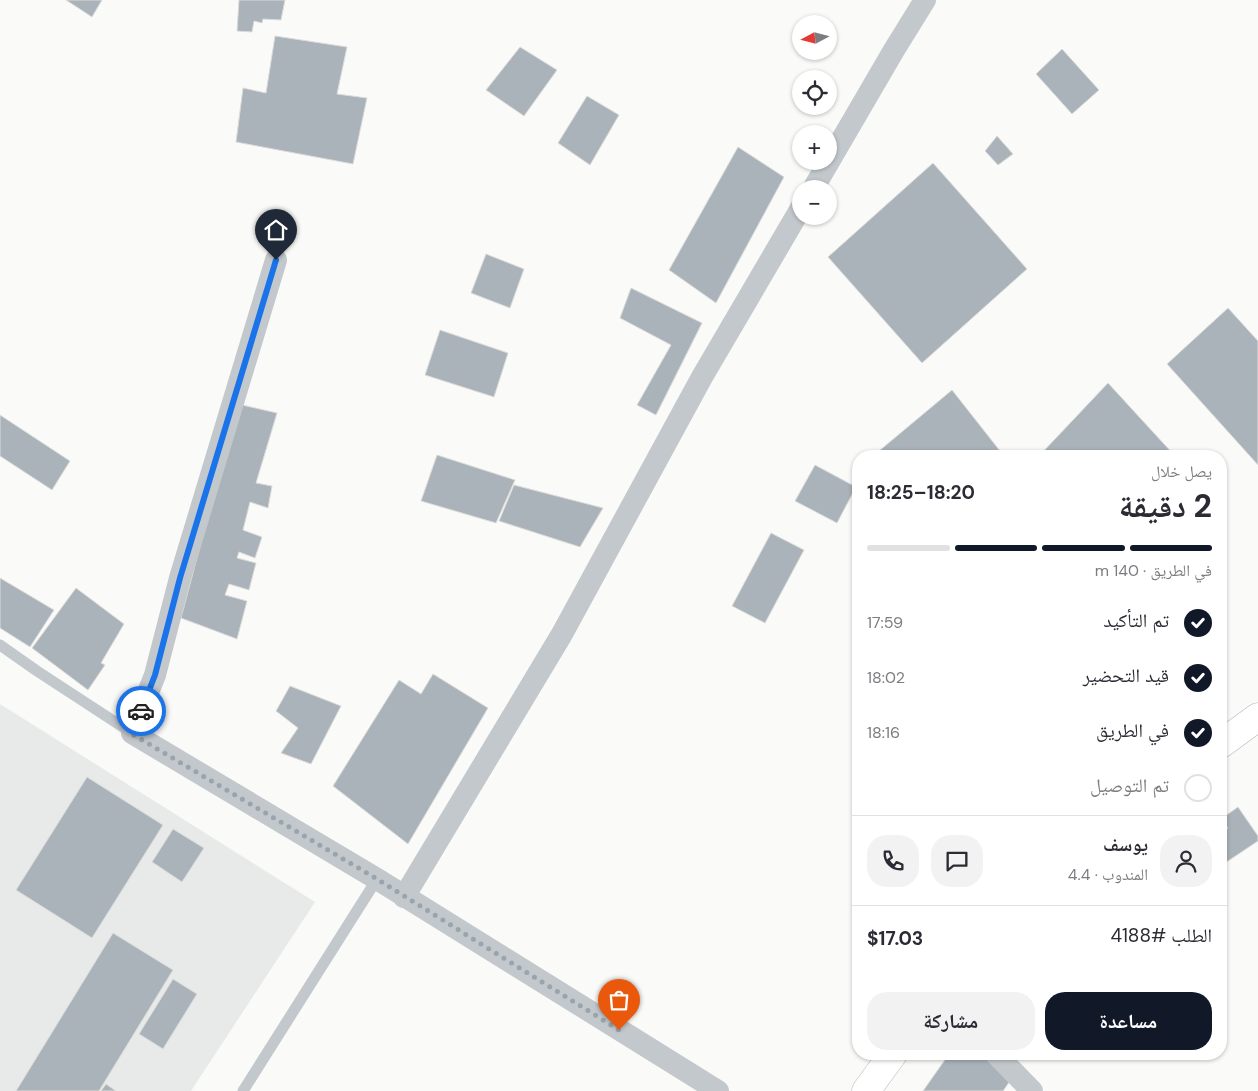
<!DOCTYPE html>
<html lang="ar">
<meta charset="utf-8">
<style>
:root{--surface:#fff;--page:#f2f2f3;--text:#2b2b33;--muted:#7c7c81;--line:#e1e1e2;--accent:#111827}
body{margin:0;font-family:"DM Sans","Noto Naskh Arabic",sans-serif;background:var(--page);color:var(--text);direction:rtl;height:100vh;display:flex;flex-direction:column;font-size:19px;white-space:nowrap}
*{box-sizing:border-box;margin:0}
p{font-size:16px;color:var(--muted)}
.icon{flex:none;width:28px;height:28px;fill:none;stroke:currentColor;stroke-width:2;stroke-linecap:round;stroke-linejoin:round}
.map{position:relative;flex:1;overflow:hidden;direction:ltr}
.sheet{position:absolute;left:852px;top:450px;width:375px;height:610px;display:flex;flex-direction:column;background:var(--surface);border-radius:20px;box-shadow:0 1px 4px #0004;direction:rtl}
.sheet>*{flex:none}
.needle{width:32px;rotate:263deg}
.controls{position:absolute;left:792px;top:15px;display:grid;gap:10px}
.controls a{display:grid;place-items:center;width:45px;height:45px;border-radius:50%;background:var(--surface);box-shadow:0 1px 4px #0004;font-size:25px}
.pin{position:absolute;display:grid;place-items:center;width:42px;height:42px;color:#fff;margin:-51px -21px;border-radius:50% 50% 50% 0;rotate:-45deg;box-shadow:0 0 5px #0007}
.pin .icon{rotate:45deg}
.courier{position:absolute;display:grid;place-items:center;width:50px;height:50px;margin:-25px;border:4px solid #1a73e8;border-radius:50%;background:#fff;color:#222;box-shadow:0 1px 6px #0007}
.summary em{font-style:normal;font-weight:700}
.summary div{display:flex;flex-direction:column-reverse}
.summary{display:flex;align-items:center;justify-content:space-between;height:85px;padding:0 15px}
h1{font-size:32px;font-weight:700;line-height:38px}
.bar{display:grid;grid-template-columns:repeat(4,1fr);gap:8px 5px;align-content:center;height:60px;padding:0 15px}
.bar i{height:6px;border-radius:4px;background:var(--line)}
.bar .current{background:var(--accent)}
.bar p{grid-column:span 4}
.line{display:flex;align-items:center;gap:12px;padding:0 15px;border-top:1px solid var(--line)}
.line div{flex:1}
.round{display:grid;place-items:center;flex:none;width:52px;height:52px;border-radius:20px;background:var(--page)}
ol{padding:0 15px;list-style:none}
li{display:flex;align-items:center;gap:15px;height:55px}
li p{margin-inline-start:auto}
li .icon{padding:5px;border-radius:50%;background:var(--accent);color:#fff;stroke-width:4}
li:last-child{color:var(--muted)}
li i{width:28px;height:28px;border:2px solid var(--line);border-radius:50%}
.primary-button{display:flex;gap:10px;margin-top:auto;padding:10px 15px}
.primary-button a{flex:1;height:58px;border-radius:20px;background:var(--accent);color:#fff;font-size:20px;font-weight:700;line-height:58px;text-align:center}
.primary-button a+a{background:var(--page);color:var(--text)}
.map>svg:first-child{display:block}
.built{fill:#e8e9e9}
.building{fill:#aab3b9;stroke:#dcdcda}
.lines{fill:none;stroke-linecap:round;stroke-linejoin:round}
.secondary-casing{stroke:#b3babf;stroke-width:29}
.lane{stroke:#c3c8cc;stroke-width:11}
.street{stroke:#c3c8cc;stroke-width:22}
.secondary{stroke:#fff;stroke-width:28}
.done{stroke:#99a4ac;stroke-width:5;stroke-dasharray:0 9}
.route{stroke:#1a73e8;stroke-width:6}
</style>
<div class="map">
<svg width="1258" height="1091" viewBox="0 0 1258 1091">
<rect width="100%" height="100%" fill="#fafaf8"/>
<path class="built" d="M0,704L315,902L191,1091H0Z"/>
<path class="building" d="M66,0H102L92,17Z
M239,0H285L281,20L263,19L262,23L254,21L252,32L237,31Z
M275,36L347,47L337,94L367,98L353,164L236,142L243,88L266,93Z
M520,47L557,70L524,116L486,90Z
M1062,49L1099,90L1072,114L1036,74Z
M587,96L619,115L590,165L558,143Z
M997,136L1013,154L998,165L985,151Z
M738,147L784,177L716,303L669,270Z
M933,163L1027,269L922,363L828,257Z
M486,254L524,269L510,308L471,293Z
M631,288L702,323L656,415L637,405L671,345L620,318Z
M1228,308L1258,341V465L1167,364Z
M440,330L508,353L494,397L425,375Z
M1108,383L1175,456H1039Z
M952,390L1004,456H873Z
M238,404L277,413L256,483L272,486L268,508L250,502L243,530L262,537L255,558L239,552L237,558L256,563L249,590L229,584L225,595L247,601L237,639L181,618Z
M0,415L70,461L52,490L0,456Z
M437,455L515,480L496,523L421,501Z
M815,465L856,487L837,523L795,501Z
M514,485L603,508L580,547L499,521Z
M771,533L804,550L765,623L732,606Z
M0,578L54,610L30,647L0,628Z
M76,588L124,624L101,663L105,665L88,690L32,648Z
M433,674L488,708L408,844L333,786L399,680L421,694Z
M290,686L341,706L311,764L281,753L298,728L276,711Z
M87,777L163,825L92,938L16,890Z
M1238,807L1258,836V841L1222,865L1221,864V832L1228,828L1221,819Z
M173,829L204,848L182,882L152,862Z
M113,933L173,970L99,1091H16Z
M173,979L197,994L163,1049L139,1034Z
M949,1054H986L1015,1074L1003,1091H923Z
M106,1084L116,1091H101Z"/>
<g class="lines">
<g class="secondary-casing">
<path id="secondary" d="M1221,744L1258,717
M866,1091L893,1054"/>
</g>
<path class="lane" d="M0,645L37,671L132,733
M243,1091L377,879"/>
<path class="street" d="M813,189L894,50L925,0
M276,260L180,578L155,675L132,733L377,879L718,1091
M404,897L562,634L702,377L801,208
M996,1054L1032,1091"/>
<use href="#secondary" class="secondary"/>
</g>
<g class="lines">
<path class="done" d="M141,711L132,734L377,879L619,1030"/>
<path class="route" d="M141,711L155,675L180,578L276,260"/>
</g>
</svg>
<div class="controls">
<a><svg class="needle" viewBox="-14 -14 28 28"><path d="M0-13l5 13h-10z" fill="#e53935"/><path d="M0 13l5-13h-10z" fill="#7c7c81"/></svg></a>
<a><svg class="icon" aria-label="locate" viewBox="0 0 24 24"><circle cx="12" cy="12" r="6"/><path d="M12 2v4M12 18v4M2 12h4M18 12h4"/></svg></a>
<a>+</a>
<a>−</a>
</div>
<div class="pin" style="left:619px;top:1030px;background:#ea580c"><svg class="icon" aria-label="bag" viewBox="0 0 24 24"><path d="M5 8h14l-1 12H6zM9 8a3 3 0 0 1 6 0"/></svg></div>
<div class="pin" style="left:276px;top:260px;background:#1f2937"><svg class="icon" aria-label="home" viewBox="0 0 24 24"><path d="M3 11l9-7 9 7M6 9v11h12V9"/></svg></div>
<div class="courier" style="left:141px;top:711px"><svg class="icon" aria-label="car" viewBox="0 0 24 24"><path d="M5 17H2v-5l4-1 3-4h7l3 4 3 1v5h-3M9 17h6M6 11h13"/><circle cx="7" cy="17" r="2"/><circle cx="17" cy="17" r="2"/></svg></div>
<section class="sheet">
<div class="summary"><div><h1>2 دقيقة</h1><p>يصل خلال</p></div><em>18:20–18:25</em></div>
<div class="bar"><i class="current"></i><i class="current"></i><i class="current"></i><i></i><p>في الطريق · 140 m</p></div>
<ol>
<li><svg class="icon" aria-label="check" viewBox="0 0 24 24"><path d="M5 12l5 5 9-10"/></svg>تم التأكيد<p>17:59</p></li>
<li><svg class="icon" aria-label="check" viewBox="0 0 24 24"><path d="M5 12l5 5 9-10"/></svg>قيد التحضير<p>18:02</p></li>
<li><svg class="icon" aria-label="check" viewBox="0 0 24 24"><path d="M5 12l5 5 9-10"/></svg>في الطريق<p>18:16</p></li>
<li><i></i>تم التوصيل</li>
</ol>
<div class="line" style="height:90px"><a class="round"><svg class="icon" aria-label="person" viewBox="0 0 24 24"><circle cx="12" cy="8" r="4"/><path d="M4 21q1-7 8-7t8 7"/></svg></a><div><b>يوسف</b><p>المندوب · 4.4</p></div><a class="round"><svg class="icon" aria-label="chat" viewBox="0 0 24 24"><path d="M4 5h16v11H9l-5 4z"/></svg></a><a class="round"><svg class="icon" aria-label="phone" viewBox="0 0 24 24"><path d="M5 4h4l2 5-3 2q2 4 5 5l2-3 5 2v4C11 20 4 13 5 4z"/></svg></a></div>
<div class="line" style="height:65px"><div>الطلب #4188</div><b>$17.03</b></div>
<div class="primary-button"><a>مساعدة</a><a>مشاركة</a></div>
</section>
</div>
